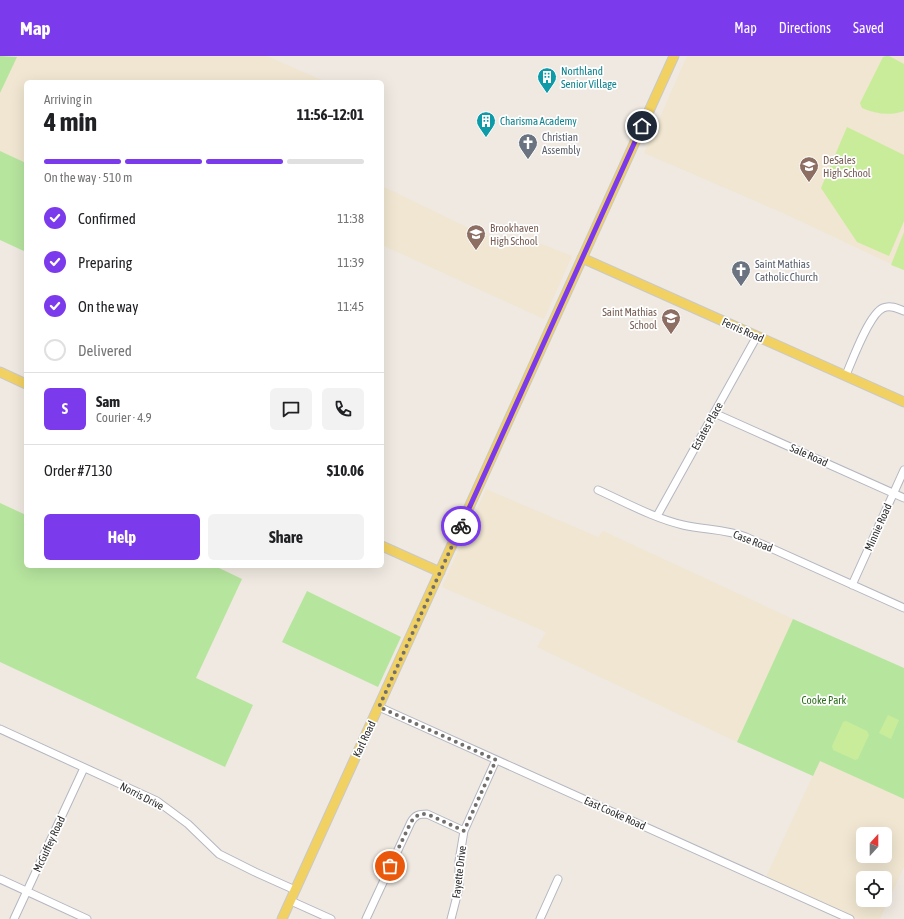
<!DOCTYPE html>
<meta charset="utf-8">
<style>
:root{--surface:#fff;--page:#f2f2f2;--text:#202124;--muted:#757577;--line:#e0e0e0;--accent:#7c3aed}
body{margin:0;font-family:"Asap Condensed",sans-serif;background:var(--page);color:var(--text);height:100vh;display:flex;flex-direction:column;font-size:15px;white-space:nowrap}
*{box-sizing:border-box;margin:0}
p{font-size:13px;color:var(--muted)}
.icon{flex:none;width:22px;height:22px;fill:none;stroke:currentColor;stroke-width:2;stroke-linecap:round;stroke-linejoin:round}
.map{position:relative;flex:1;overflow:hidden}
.panel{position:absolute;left:24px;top:24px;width:360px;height:488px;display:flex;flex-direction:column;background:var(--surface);border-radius:6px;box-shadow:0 4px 16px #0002}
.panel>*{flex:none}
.needle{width:26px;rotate:21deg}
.tools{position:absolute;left:856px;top:771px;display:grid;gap:8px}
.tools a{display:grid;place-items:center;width:36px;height:36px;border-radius:6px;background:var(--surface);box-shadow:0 4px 16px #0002;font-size:20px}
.pin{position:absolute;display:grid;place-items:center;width:34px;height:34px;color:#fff;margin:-17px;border:2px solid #fff;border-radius:50%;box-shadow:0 1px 4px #0007}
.courier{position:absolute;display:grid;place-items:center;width:40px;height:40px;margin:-20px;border:3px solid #7c3aed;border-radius:50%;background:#fff;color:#222;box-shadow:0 1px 5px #0007}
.summary em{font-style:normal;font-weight:700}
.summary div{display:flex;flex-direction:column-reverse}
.summary{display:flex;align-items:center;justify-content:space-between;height:68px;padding:0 20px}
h1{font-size:26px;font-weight:700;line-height:30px}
.bar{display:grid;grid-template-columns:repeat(4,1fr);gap:6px 4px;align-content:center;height:48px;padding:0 20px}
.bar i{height:5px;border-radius:3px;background:var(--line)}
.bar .current{background:var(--accent)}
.bar p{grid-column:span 4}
.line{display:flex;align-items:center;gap:10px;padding:0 20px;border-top:1px solid var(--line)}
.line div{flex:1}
.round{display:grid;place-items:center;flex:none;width:42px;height:42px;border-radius:6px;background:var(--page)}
ol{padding:0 20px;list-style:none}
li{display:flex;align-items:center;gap:12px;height:44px}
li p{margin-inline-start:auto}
li .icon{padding:4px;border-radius:50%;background:var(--accent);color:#fff;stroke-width:4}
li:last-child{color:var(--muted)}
li i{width:22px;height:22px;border:2px solid var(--line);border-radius:50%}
.primary-button{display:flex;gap:8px;margin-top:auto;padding:8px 20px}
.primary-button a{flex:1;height:46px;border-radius:6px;background:var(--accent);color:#fff;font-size:16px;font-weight:700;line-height:46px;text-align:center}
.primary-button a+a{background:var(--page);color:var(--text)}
header{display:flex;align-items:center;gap:24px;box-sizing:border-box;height:56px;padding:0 20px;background:var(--accent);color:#fff}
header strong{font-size:19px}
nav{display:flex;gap:22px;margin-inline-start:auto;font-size:14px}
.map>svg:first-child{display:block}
.education{fill:#f0e6d1;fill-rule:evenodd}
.green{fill:#b6e59e}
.pitch{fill:#c9ec9a}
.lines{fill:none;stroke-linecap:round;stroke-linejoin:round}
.minor-casing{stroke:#b4b7c1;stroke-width:9}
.major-casing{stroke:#c9c9c9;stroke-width:11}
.minor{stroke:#fff;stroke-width:7}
.major{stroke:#f2d163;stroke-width:9}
.done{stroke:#726f6d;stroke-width:4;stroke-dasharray:0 7.2}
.route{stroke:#7c3aed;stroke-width:5}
.labels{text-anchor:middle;stroke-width:3.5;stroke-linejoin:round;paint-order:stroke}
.culture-label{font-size:11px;fill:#0d838f;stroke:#fff;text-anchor:start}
.worship-label{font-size:11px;fill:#5b616d;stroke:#fff;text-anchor:start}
.education-label{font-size:11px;fill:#785e54;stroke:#fff;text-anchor:start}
.street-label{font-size:11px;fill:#2e2e2e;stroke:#fff}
.park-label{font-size:11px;fill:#2c6e1b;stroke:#fff}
</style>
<header>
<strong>Map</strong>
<nav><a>Map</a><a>Directions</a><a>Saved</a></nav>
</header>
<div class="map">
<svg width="904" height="863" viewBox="0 0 904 863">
<rect width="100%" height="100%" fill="#efe9e1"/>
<path class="education" d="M14,0H267L326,26H26V107L0,95V37L16,1Z
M687,0H904V214L783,157L644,97Z
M382,130L483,179L539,187L572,200L544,263L382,189Z
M486,433L598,481L603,475L793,563L737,686L537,591L546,576L442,531Z
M820,704L904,743V811L880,863H858L766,821ZM863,778H885V800H863ZM863,822H885V844H863Z"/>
<path class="green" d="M0,0L17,1L0,37Z
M0,95L26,107V196L0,184Z
M0,447L26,459V510H215L242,523L196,622L253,649L225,711L0,606Z
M307,535L401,581L378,631L282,586Z
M793,563L904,612V743L820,705L813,720L737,686Z"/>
<path class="pitch" d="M886,0H889L904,8V55C890,60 876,58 862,52L860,47L883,1Z
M847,71L904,99V165L889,200L857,186L821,132Z
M904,176V214L891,209Z
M888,659L899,664L891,683L879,677Z
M846,665L867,675L869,679L858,703L855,704L833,694L832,690L843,666Z"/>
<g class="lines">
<g class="minor-casing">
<path id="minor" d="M846,319C852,305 869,258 883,252C890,249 897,252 904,255
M714,357L904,442
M598,434C625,446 653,462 683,469C704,474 726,473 746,481L904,552
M657,460L757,280
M852,529L904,414
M379,651L850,863
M0,673L157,745L188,768L219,798L255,816L295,834
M0,823L87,863
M291,845L331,863
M14,863L84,712
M366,863L411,766C415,759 419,758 427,758L464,775
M451,863L459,832V805L464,775L496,704
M540,863L558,823"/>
</g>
<g class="major-casing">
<path id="major" d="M582,202L904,346
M0,316L26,328
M382,490L440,516
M282,863L674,0"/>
</g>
<use href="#minor" class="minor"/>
<use href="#major" class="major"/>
</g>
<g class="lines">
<path class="done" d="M390,810L411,766C416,759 419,758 427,758L464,775L496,704L379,651L461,470"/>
<path class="route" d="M461,470L642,70"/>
</g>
<defs>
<g id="building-pin" transform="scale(1)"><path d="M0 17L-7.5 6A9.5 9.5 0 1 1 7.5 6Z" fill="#0f9aa8" stroke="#fff"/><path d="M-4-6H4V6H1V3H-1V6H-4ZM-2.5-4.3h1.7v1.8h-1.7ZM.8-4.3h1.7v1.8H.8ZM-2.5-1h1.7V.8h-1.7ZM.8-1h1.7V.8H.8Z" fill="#fff"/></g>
<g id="church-pin" transform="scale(1)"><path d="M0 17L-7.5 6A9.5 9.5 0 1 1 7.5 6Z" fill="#6b7280" stroke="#fff"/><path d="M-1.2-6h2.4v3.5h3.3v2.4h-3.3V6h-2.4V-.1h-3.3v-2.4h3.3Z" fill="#fff"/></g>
<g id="school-pin" transform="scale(1)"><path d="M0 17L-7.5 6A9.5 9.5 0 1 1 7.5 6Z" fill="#8d6e63" stroke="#fff"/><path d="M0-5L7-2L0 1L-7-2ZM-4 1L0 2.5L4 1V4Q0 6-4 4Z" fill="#fff"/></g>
</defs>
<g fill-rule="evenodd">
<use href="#building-pin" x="547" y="21"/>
<use href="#building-pin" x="486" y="65"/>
<use href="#church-pin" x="528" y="87"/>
<use href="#school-pin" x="809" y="110"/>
<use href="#school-pin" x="476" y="178"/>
<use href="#church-pin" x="741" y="214"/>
<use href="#school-pin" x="671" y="262"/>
</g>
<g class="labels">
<g class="culture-label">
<text x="561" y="19">Northland<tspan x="561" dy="13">Senior Village</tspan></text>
<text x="500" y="69">Charisma Academy</text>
</g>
<g class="worship-label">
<text x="542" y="85">Christian<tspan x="542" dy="13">Assembly</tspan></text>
<text x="755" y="212">Saint Mathias<tspan x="755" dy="13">Catholic Church</tspan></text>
</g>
<g class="education-label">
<text x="823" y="108">DeSales<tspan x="823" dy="13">High School</tspan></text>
<text x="490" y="176">Brookhaven<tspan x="490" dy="13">High School</tspan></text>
<text x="657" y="260" text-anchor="end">Saint Mathias<tspan x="657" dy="13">School</tspan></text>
</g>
<g class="street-label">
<text transform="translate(743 274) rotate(24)" y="4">Ferris Road</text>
<text transform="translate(707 370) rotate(-61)" y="4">Estates Place</text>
<text transform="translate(809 399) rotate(24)" y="4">Sale Road</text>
<text transform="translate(878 471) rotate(-66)" y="4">Minnie Road</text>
<text transform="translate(753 485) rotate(21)" y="4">Case Road</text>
<text transform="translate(364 683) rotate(-65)" y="4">Karl Road</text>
<text transform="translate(142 740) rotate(27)" y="4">Norris Drive</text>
<text transform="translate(615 757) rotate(24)" y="4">East Cooke Road</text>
<text transform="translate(49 788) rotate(-65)" y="4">McGuffey Road</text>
<text transform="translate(459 816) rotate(-83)" y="4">Fayette Drive</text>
</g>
<g class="park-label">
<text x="824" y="648">Cooke Park</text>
</g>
</g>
</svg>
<div class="tools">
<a><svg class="needle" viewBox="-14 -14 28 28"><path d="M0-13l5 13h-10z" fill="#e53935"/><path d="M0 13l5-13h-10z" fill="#757577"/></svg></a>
<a><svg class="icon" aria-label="locate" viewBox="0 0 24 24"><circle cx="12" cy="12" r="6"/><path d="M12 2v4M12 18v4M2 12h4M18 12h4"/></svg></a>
</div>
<div class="pin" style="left:390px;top:810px;background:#ea580c"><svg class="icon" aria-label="bag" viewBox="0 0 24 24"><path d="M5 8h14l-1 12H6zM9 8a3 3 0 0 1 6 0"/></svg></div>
<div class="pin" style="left:642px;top:70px;background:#1f2937"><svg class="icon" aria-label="home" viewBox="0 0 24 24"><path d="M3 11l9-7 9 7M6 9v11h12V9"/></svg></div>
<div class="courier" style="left:461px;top:470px"><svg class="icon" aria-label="bike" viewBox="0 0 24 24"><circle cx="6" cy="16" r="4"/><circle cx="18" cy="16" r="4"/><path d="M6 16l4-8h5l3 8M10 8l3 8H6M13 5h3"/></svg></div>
<section class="panel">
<div class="summary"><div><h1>4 min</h1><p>Arriving in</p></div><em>11:56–12:01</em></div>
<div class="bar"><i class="current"></i><i class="current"></i><i class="current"></i><i></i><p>On the way · 510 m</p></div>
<ol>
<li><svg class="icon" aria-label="check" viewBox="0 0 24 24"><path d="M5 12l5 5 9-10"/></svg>Confirmed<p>11:38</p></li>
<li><svg class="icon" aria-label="check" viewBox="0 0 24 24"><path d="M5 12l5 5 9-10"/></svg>Preparing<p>11:39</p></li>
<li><svg class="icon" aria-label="check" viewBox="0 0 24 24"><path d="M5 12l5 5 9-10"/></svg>On the way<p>11:45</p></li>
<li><i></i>Delivered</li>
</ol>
<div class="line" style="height:72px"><b class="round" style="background:var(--accent);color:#fff">S</b><div><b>Sam</b><p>Courier · 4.9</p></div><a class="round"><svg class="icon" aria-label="chat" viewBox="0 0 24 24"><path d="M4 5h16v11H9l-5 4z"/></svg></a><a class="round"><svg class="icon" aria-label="phone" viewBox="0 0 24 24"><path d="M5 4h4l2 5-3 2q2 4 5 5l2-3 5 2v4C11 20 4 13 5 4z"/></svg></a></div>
<div class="line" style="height:52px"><div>Order #7130</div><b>$10.06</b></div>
<div class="primary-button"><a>Help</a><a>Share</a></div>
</section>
</div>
